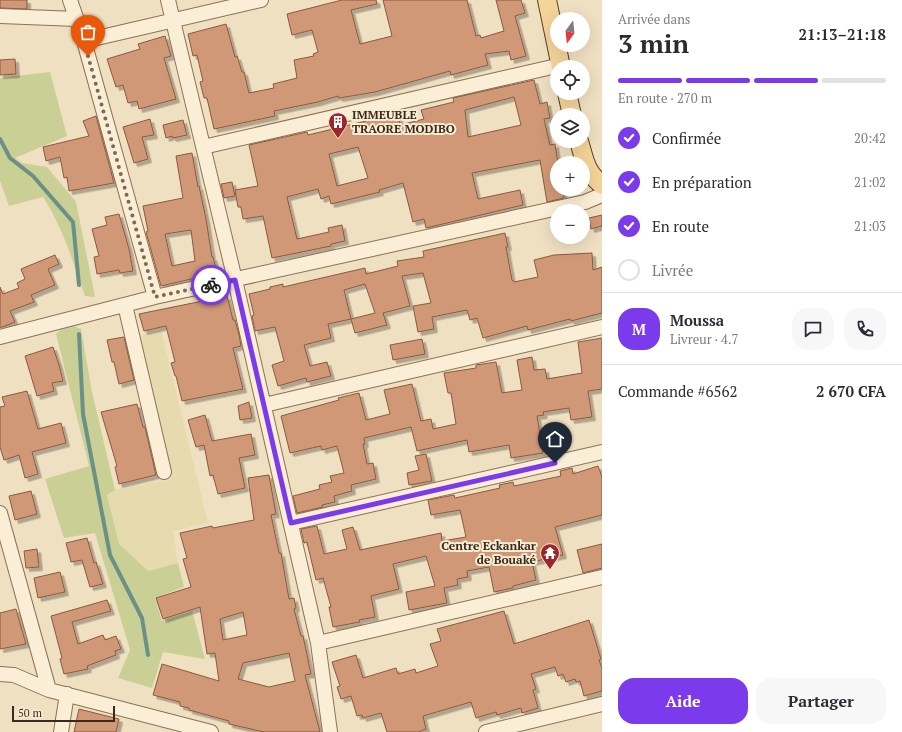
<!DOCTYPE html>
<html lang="fr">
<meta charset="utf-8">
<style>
:root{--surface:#fff;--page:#f7f7f7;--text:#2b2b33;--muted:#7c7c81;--line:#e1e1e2;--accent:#7c3aed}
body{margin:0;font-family:"PT Serif",serif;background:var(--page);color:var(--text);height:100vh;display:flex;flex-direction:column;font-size:15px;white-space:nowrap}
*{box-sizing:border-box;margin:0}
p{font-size:13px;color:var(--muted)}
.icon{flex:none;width:22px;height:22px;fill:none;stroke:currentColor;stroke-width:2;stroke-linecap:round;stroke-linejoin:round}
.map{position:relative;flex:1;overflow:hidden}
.side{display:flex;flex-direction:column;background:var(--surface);width:300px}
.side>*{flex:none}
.needle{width:26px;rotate:195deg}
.controls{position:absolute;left:550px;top:12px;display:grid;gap:8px}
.controls a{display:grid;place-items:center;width:40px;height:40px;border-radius:50%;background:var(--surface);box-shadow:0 4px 16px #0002;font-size:20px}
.scale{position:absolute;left:12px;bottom:10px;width:103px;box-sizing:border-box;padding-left:4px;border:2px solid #3a2a1d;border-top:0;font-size:11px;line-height:14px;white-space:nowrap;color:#3a2a1d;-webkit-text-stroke:3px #f7ebd2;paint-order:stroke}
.pin{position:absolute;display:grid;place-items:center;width:34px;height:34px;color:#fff;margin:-41px -17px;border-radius:50% 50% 50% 0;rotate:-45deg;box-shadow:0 0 4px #0007}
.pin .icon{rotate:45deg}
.courier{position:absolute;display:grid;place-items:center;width:40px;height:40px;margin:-20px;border:3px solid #7c3aed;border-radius:50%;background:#fff;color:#222;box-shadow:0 1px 5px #0007}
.overview em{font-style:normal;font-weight:700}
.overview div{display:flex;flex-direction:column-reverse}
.overview{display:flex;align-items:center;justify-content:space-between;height:68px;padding:0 16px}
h1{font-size:26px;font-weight:700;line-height:30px}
.bar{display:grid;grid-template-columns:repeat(4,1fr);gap:6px 4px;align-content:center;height:48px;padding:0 16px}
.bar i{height:5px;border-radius:3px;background:var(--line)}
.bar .selected{background:var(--accent)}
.bar p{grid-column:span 4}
.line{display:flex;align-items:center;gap:10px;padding:0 16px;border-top:1px solid var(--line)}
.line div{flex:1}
.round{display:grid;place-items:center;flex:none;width:42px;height:42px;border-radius:16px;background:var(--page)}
ol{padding:0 16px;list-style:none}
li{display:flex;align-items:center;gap:12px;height:44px}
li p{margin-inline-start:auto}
li .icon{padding:4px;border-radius:50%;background:var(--accent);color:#fff;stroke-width:4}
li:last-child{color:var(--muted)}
li i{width:22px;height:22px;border:2px solid var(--line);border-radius:50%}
.cta{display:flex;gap:8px;margin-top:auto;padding:8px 16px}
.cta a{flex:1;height:46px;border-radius:16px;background:var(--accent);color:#fff;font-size:16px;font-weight:700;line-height:46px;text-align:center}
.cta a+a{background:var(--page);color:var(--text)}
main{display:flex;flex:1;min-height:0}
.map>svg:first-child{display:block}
.farmland{fill:#e6dbaf}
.green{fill:#cacf96}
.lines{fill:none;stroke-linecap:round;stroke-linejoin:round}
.stream{stroke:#6b9186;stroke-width:4}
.building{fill:#d09876;stroke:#8b593d;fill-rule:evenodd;filter:url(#shadow)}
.minor-casing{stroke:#8b7158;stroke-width:16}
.major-casing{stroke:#583f2d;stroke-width:20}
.minor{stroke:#faeed6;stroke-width:14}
.major{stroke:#f5d499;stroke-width:18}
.done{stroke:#7a6a57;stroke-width:4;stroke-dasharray:0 7.2}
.route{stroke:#7c3aed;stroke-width:5}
.labels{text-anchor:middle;stroke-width:4;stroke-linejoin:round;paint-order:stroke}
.poi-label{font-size:12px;font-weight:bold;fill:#3a2a1d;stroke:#f7ebd2;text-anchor:start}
</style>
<main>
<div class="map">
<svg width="602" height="732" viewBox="0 0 602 732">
<defs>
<filter id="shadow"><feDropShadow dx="3.5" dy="3.5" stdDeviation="0" flood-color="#0004"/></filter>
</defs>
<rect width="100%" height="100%" fill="#f0e0c2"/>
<path class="farmland" d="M161,330L208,523L173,531L178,563L148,571L119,545L107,495L115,490L171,479L151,394L141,335Z"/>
<path class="green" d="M50,72L67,136L15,158L22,163L47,167L76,202L95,297L85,296C73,262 63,228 43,197L9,206L0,181V78Z
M74,326L81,329L92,392L115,490L107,495L119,544L148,571L178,563L184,587L155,598L162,621L192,611L205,659L163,652L152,688L118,678L130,650L95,533L64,538L45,479L89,466L56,334L61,329Z"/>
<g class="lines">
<path class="stream" d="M0,139L10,158L33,176L73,222L79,285
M79,334L83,414L110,555L142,618L148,655"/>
</g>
<path class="building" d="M0,0H27V9L0,8Z
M342,0H376L377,4L351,10L360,44L392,36L383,0H467L476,36L480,35L481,38L504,31L496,0H521L525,13L515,16L526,56L511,60L509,51L485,54L488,65L451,75L450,71L375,92L339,98L338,96L318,102L274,111L275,116L214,129L207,98H204L200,82L203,81L197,55L193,56L188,34L226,24L235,57L237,56L242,72H244L249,93L274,88L273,84L297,78L294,60L314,56L313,54L318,52L312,30L292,35L287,14Z
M165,36L171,56L164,58L176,99L139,109L137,101L128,103L123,85L116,87L107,59L140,49L138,44Z
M15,59L16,74L0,75V60Z
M534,80L540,104L547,102L550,118L544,119L550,145L555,144L558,163H557V189H563L564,198L547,202L540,160L472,173L478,199L520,190L523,205L426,228L424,219L413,222L403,183L379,190L380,192L331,204L329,196L321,199L318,189L287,197L297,239L329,232L328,228L342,225L345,241L331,244V246L272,258L263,216L243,219L241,207H238L235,190L258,186L249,145L307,132L308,135L366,121V118L398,111L400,125L424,119L421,110L454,102L453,98ZM514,97L521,125L468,137L465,110ZM358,147L368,178L337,186L329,154Z
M96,116L114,183L69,191L67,177L64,178L60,157L46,161L43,147L89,136L83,121Z
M150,119L154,135L142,137L148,159L134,163L123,127Z
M183,120L187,135L173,138L172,136L166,138L163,125Z
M192,153L198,187L199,186L206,219L212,257H213L217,273L161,286L146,232L148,231L143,206L183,198L176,156ZM191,230L195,261L172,266L165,234Z
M232,182L235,196L224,198L221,184Z
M119,214L129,249L133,271L120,273L119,270L97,274L94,257L99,256L92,229L107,225L105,217Z
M602,215V226L591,229L589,218Z
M505,233L508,247H506L512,280L514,282L538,277L534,260L554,255L592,253L593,270L602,267V313L571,321L570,319L528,330L527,326L483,338L477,318L470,320L467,310L432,317L434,329L418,332L413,306L431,303L423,273L402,276L410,306L383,313L387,325L355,333L351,319L375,313L365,284L344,290L351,319L328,324L331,338L304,345L310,366L327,362L331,376L307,382L306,378L278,386L272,365L284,361L275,327L255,331L252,316L254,315L249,294L270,289V287L283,284V287L365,268L366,274L398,266L397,261L424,257L423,251Z
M55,255L59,264L48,269L55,285L31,295L34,302L10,311L15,322L0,328V287L3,294L19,288L17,283L25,279L21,269Z
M227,296L233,320H235L239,335L241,346L233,348L243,389L182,401L176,376H175L171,363L175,362L166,326L144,331L139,314Z
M124,337L134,380L119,384L114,362H112L107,340Z
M602,338V389L588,391L592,417L571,420L569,408L543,412L544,415L537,416L543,453L511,458L509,445L469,452L467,440L417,451L411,427L364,438L365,444H363L367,464L373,463L376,479L351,485L352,491L334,496L335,502L322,505L323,507L297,513L293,496L320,489L319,485L332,482L330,476L344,473L337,446L322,450L321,446L290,453L281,416L339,400L338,398L359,393L366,420L390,414L384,390L412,384L421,421L431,419L433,429L456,424L451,393H448L444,373L476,368V365L496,362L502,393L522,390L517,360L532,357L534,370L545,369L547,379L582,373L578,342Z
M422,339L425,354L393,360L390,345Z
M53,347L59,365L63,381L52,383L54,391L37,396L25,356Z
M27,391L38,429L61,423L66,443L32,452L38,474L25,478L19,455L4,460L0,447V407L5,406L2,397Z
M249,402L252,418L240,420L238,406Z
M137,404L143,427H145L156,475L119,484L115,467L117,466L101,412Z
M205,415L212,441L251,434L255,455L239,458L245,488L218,494L213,475L210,476L204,445L196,447L188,420Z
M426,454L432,481L409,485L407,473L419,470L415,456Z
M598,466L602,477V515L555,527L563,555L532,562L536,580L513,586V588L494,592L489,567L467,571L468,577L457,579L458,585L444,588L447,603L409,610L406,592L435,586L426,556L393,564L399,589L371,596L375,617L359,620L360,622L333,627L329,607H331L323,578L316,580L307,542L304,543L301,529L317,526L324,554L347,549L342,530L353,527L360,550L441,533L442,541L466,537L460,510L431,515L428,500L454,495L455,498L500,488L499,485L513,482L514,486L561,476L560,471L572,468L573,474Z
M269,475L276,514L271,515L279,553H281L289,599L294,598L296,608L294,609L301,636H303L311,674L305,675L320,732H264L229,724V721L189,710V708L180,706V702L153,695L162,664L219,681L215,653L207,654L200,607L163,619L156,598L191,587L183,559L187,558L180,533L212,526L213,528L254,520L248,478ZM243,612L247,635L223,640L220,619ZM289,653L295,681L269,687L238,679L243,663Z
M31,491L37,514L15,520L9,496Z
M87,538L94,563L96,562L103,584L90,587L82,560L71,562L66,543Z
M602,544V568L583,573L577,550Z
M37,549L39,567L26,568L24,551Z
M60,572L65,592L38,598L34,578Z
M107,600L111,611L72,622L78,644L103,635L105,640L116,636L121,649L115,651L116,655L87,666L88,669L64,674L60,659L62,658L51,616Z
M16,609L26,644L0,649V613Z
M504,611L514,644L589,620L601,659L599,660L602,668V691L584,696L580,681L576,682L575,679L566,682L563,674L558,676L555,667L531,674L536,689L533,690L538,708L522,713L521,708L497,715L496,712L476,718L471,702L423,716L426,729L418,732H387L381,713L363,718L362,715L357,716L351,696L341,699L337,687L340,686L332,662L356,655L363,678L396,668L398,674L415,669L416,673L438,666L430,644L441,641L437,629Z
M79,709L119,719L116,732H74Z"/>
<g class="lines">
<g class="minor-casing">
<path id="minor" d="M70,0L84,41L155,297
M168,0L235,280L318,643L330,732
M0,16L77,19
M84,41L261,0
M203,147L561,65
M125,305L164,472
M0,337L155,297L585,202L602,195
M264,405L602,327
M0,513L49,690
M291,523L602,452
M318,643L602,577
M0,674L14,675L49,690L211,732
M61,732L67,694
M486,732L602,704"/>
</g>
<g class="major-casing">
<path id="major" d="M547,0L561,67
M567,93L572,115
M579,141C585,161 585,171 602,185"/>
</g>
<use href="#minor" class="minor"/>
<use href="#major" class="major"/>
</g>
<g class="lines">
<path class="done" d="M88,56L155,297L211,285"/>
<path class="route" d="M211,285L235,280L291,523L555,463"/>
</g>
<defs>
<g id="building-pin" transform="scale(1)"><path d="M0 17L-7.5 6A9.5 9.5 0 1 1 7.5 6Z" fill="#9c262c" stroke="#f7ebd2"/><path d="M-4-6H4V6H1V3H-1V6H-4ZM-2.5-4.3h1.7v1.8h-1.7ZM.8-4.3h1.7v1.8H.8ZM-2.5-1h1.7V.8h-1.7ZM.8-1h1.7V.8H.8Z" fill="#fff"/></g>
<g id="temple-pin" transform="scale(1)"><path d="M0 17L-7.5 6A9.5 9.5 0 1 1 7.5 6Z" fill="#9c262c" stroke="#f7ebd2"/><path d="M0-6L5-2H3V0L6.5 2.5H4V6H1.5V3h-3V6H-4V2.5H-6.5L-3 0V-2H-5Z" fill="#fff"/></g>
</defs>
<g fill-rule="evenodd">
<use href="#building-pin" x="338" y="122"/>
<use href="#temple-pin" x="550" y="553"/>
</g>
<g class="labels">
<g class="poi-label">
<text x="352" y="119">IMMEUBLE<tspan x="352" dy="14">TRAORE MODIBO</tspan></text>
<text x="536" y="550" text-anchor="end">Centre Eckankar<tspan x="536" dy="14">de Bouaké</tspan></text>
</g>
</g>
</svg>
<div class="controls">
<a><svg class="needle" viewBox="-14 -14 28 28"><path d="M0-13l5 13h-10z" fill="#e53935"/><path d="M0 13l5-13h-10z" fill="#7c7c81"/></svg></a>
<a><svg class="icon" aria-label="locate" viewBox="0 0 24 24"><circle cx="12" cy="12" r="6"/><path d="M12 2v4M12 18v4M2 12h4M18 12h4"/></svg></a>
<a><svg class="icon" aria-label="layers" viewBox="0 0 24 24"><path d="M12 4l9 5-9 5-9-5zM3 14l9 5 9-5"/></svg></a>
<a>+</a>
<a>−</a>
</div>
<div class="scale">50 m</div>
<div class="pin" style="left:88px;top:56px;background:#ea580c"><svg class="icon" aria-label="bag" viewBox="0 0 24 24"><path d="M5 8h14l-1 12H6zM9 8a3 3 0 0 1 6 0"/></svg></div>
<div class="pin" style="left:555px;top:463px;background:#1f2937"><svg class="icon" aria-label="home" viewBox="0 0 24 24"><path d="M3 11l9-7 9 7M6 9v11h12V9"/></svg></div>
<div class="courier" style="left:211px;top:285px"><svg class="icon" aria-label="bike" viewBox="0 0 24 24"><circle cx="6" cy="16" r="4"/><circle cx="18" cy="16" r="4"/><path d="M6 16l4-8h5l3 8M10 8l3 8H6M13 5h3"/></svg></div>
</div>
<section class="side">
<div class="overview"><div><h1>3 min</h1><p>Arrivée dans</p></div><em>21:13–21:18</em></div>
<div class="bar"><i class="selected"></i><i class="selected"></i><i class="selected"></i><i></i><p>En route · 270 m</p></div>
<ol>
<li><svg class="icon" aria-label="check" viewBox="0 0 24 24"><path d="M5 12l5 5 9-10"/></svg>Confirmée<p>20:42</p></li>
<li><svg class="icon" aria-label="check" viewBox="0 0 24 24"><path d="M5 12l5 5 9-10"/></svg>En préparation<p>21:02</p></li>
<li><svg class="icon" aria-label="check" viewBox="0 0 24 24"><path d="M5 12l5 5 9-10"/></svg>En route<p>21:03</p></li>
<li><i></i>Livrée</li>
</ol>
<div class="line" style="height:72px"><b class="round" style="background:var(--accent);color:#fff">M</b><div><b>Moussa</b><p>Livreur · 4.7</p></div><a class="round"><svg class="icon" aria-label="chat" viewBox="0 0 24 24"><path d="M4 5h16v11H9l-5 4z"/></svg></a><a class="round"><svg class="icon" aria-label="phone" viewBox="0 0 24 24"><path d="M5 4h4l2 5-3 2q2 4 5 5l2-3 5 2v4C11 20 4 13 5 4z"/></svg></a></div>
<div class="line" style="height:52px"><div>Commande #6562</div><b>2 670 CFA</b></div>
<div class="cta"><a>Aide</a><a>Partager</a></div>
</section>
</main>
